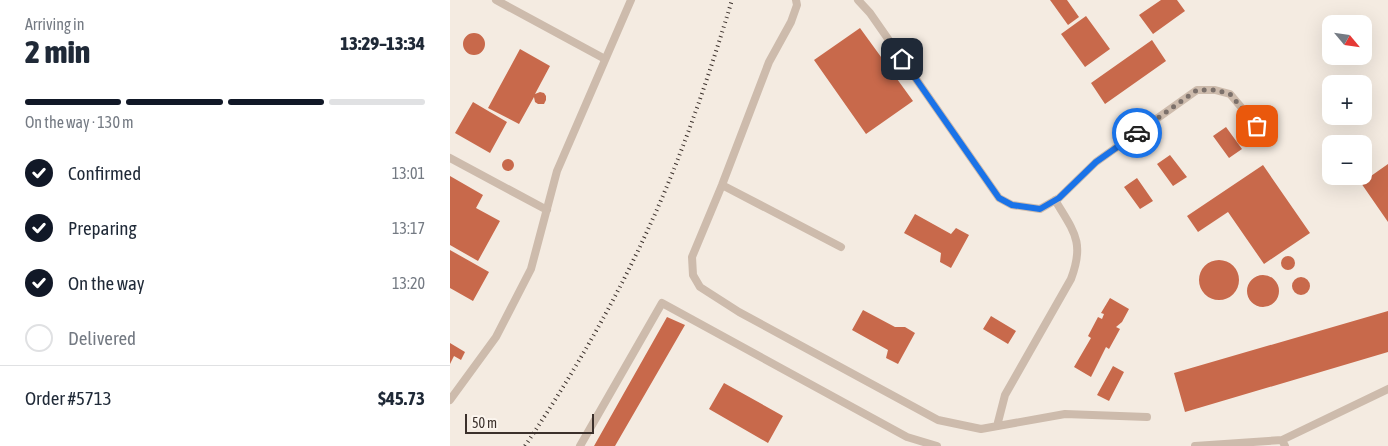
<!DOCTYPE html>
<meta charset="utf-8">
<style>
:root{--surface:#fff;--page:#f2f2f3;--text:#1f2937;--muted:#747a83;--line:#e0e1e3;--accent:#111827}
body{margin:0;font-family:"Asap Condensed",sans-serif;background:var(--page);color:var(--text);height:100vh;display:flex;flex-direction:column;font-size:19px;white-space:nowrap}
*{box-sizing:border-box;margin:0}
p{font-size:16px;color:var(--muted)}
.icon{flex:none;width:28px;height:28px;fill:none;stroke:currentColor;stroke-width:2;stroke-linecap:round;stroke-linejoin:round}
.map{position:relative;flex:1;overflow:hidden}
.drawer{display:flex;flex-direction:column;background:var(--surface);width:450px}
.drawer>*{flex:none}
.needle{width:32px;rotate:119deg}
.fabs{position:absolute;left:872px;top:15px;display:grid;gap:10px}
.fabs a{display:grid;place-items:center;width:50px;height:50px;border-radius:10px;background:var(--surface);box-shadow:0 5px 20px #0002;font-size:25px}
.scale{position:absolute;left:15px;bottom:12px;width:129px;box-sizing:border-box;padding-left:5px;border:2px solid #3b302b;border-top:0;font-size:14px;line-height:18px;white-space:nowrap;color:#3b302b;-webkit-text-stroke:4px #fbf5ee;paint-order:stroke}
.pin{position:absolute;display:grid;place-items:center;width:42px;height:42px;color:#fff;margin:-21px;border-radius:10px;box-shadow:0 2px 8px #0006}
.courier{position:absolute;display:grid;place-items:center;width:50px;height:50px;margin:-25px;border:4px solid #1a73e8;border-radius:50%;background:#fff;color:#222;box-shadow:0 1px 6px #0007}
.head em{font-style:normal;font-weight:800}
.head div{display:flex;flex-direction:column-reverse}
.head{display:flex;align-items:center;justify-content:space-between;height:85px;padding:0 25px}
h1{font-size:32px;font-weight:800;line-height:38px}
.bar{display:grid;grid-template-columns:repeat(4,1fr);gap:8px 5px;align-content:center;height:60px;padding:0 25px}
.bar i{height:6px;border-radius:4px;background:var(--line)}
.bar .current{background:var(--accent)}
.bar p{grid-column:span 4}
.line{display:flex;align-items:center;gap:12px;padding:0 25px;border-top:1px solid var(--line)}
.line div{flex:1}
ol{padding:0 25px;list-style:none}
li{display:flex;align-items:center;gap:15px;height:55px}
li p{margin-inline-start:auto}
li .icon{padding:5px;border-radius:50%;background:var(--accent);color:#fff;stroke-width:4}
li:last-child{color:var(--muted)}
li i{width:28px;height:28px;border:2px solid var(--line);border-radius:50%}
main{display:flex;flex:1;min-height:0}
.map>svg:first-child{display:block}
.building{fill:#c8694b}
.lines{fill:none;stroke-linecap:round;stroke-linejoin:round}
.lane{stroke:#cdbbac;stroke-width:8}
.rail{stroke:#3b302b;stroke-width:4;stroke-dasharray:1 4;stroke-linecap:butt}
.done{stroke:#7c716b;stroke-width:5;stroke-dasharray:0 9}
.route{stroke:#1a73e8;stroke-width:6}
</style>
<main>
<section class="drawer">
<div class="head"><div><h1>2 min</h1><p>Arriving in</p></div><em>13:29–13:34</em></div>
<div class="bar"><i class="current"></i><i class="current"></i><i class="current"></i><i></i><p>On the way · 130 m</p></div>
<ol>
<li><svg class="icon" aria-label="check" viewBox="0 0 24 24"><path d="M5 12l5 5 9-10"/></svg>Confirmed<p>13:01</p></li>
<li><svg class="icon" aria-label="check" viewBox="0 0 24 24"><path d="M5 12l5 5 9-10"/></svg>Preparing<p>13:17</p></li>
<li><svg class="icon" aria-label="check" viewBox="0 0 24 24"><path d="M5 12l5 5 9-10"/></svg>On the way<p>13:20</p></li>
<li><i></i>Delivered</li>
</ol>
<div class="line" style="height:65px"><div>Order #5713</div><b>$45.73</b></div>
</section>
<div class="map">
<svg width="938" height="446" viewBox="0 0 938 446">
<rect width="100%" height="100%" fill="#f4ebe1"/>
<path class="building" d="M600,0H617L629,17L618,25Z
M711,0H727L735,11L703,34L689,15Z
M636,16L660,49L635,67L611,34Z
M410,28L463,101L416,134L364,60Z
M13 44a11 11 0 1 1 22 0a11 11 0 1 1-22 0Z
M702,40L716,61L655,104L641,83Z
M70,49L100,66L85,94L90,92L94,93L96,96V100L94,104H88L85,102L84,97L69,124L38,108Z
M23,102L57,122L40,153L5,133Z
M776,127L792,149L779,158L763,136Z
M720,155L737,177L723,186L707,164Z
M52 165a6 6 0 1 1 12 0a6 6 0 1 1-12 0Z
M938,164V222L911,183Z
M813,165L860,233L814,264L778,212L748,232L737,216Z
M0,176L33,195L26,208L50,221L28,261L0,245Z
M687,178L703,201L690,209L674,187Z
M465,214L501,234L506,228L519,235L501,268L490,262L491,253L454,233Z
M0,250L39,272L23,301L0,288Z
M831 263a7 7 0 1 1 14 0a7 7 0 1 1-14 0Z
M749 280a20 20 0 1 1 40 0a20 20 0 1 1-40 0Z
M797 291a16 16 0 1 1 32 0a16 16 0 1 1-32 0Z
M842 286a9 9 0 1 1 18 0a9 9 0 1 1-18 0Z
M660,298L679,309L672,322L666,327L670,329L659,349L656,347L641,377L624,367L641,338L638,336L648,317L652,319L654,314L651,313Z
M413,310L445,327H455L465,333L448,364L436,358L438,350L402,330Z
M938,311V352L735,412L724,373Z
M541,316L566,331L558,344L533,329Z
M217,317L235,325L165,446H144Z
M0,343L15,352L11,360L4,356L0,364Z
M663,366L674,372L659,401L647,395Z
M274,383L333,416L318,443L259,409Z"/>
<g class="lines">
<path class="lane" d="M46,0L155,59
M346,0L347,5L341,22L319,62L272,185L242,257L243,275L250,287L289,312L488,420L531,429L615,414L697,417
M408,0L420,13L549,198L562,205L590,209L609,198L646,162L747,90H765L780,94L807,126
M0,158L97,210
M272,185L391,247
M0,400L46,337L81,269L107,171L181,0
M547,426L555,395L621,279C635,242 624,232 605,200
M832,440L938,389
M130,446L212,303L457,437L487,446
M745,446L832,440L835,446"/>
<path class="rail" d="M75,446C122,376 165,302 200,225C233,153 259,76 282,0"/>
</g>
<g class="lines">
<path class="done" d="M687,133L747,90H765L780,94L807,126"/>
<path class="route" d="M452,59L549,198L562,205L590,209L609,198L646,162L687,133"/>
</g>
</svg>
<div class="fabs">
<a><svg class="needle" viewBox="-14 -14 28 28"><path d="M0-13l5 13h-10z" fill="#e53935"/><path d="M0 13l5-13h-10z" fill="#747a83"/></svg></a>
<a>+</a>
<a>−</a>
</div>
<div class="scale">50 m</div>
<div class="pin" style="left:807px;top:126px;background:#ea580c"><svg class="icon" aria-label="bag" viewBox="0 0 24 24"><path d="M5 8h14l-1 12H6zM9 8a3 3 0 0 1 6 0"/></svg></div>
<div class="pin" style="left:452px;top:59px;background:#1f2937"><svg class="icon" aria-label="home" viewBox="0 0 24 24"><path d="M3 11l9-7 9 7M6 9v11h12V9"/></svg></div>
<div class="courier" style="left:687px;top:133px"><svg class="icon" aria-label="car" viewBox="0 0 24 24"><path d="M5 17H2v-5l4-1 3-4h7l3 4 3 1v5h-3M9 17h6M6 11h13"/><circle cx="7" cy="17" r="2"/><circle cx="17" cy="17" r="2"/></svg></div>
</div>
</main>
